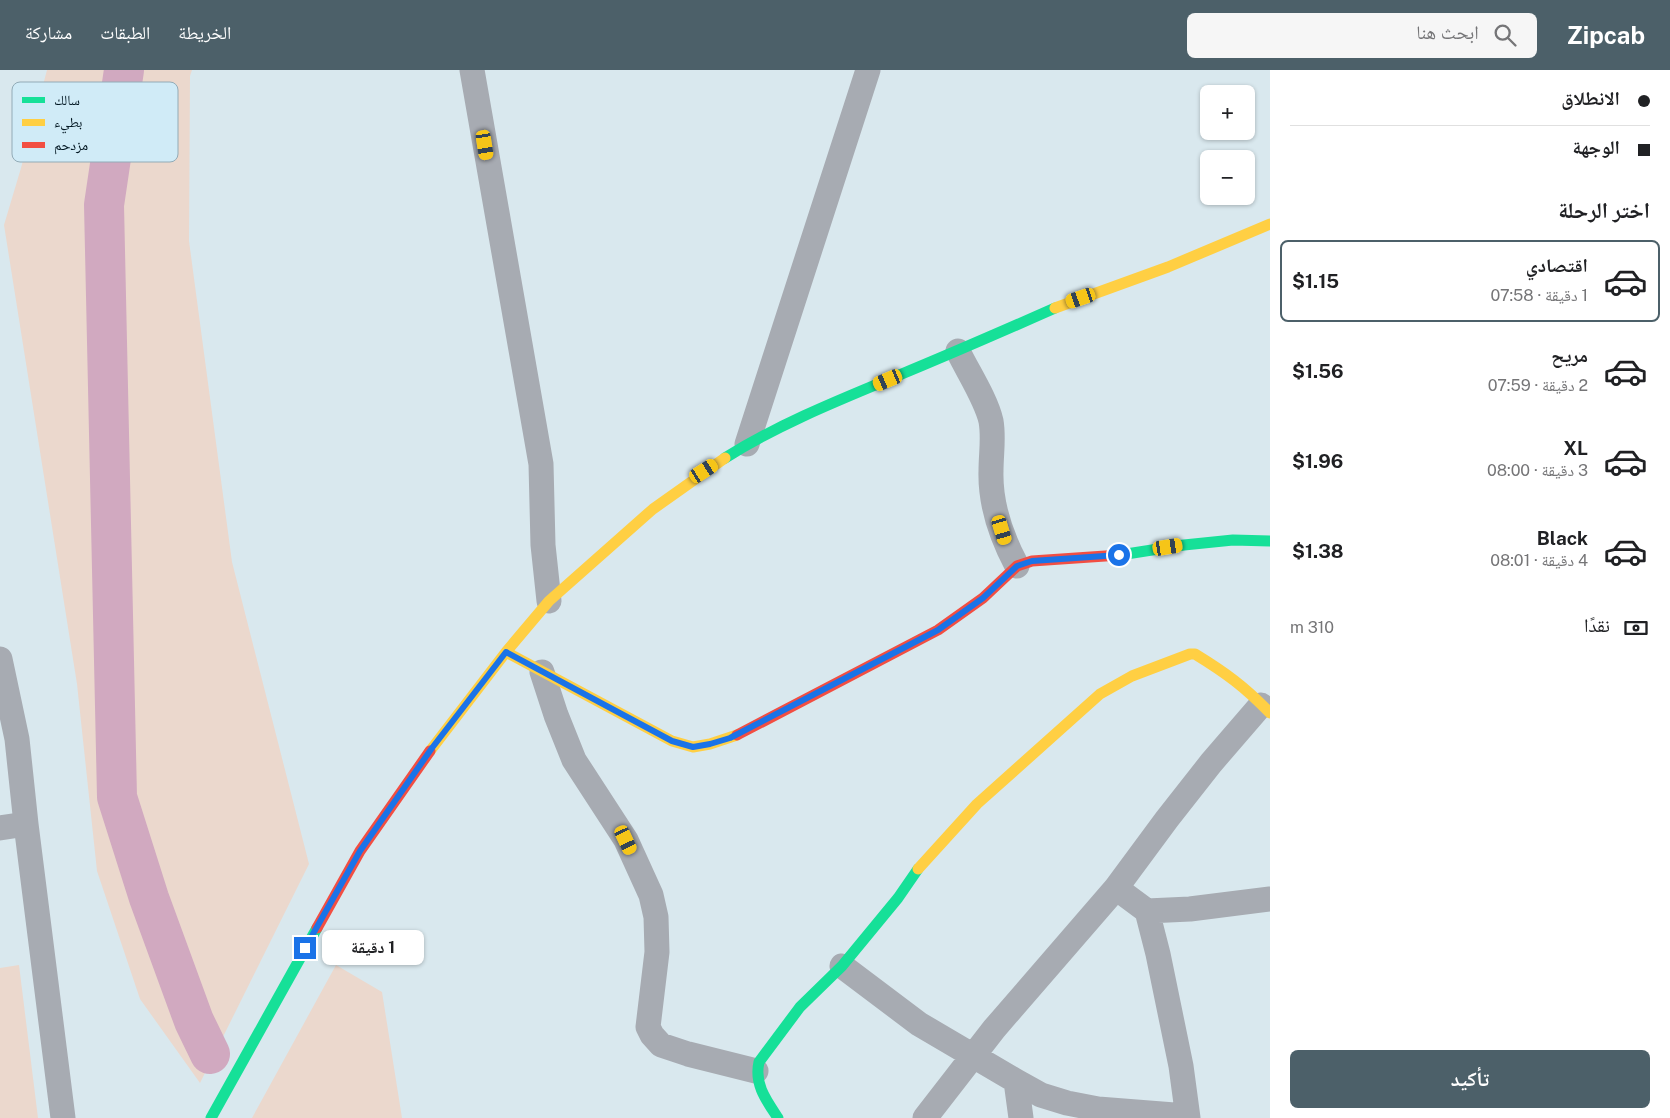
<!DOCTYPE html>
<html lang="ar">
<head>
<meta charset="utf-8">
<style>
	body { margin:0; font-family:"Public Sans","Noto Naskh Arabic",sans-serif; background:#f6f6f6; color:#202124; direction:rtl; height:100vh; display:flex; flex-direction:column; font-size:19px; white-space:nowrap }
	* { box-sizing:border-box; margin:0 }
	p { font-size:16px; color:#757577 }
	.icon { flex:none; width:28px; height:28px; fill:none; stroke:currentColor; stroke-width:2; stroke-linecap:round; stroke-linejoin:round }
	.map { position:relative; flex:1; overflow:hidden; direction:ltr }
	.sheet { display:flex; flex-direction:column; background:#fff; width:400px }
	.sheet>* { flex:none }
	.guide { display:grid; align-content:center; height:110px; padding:0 20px; background:#fff }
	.fabs { position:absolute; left:1200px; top:15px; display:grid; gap:10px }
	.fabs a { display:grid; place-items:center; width:55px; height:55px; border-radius:8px; background:#fff; box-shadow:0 1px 4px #0004; font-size:25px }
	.end { position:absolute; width:22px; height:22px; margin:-11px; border:6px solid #1a73e8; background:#fff; box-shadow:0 0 0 2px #fff }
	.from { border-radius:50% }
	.bubble { position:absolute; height:35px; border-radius:8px; background:#fff; box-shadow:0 1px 4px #0004; font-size:16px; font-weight:700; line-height:35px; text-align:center; direction:rtl }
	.car { position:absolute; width:15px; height:30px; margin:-15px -8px; border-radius:6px; box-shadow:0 0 4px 1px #0007; background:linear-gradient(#f5c518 24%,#345 0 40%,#f5c518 0 76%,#345 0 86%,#f5c518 0) }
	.guide b { display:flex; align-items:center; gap:18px; height:48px; font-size:19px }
	.guide b+b { border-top:1px solid #e0e0e0 }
	.guide i { width:12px; height:12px; background:#202124 }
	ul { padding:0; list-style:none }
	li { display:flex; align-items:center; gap:15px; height:82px; margin:0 10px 8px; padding:0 10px; border:2px solid transparent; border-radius:8px }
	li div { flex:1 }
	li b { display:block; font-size:19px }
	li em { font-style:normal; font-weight:700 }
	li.on { border-color:#4c6069 }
	li>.icon { width:45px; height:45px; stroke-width:1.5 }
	h2 { padding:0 20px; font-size:22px; line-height:60px }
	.pay { display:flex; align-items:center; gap:12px; height:55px; padding:0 20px; font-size:19px }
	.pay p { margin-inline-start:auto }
	.button { display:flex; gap:10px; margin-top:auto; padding:10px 20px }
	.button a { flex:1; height:58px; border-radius:8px; background:#4c6069; color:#fff; font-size:20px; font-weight:700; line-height:58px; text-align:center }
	header { display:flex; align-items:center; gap:30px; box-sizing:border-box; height:70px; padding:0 25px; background:#4c6069; color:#fff }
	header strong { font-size:24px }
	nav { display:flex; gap:28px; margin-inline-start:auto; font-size:18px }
	.search { width:350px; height:45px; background:#f6f6f6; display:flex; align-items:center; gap:12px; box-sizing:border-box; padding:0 18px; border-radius:8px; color:#757577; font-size:19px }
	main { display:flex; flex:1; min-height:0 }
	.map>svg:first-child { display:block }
	.green { fill:#ebd8cd }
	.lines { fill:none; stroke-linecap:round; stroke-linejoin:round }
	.river { stroke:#d1a9c0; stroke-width:40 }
	.street { stroke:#a7abb2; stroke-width:25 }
	.fast { stroke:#16e098; stroke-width:11 }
	.slow { stroke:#ffcf43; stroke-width:11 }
	.jam { stroke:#f24e42; stroke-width:11 }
	.route { stroke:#1a73e8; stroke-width:6 }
	.key { fill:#d0ebf7; stroke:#92abb7; stroke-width:1 }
	.key-label { font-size:14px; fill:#001621 }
</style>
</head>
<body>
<header>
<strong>Zipcab</strong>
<div class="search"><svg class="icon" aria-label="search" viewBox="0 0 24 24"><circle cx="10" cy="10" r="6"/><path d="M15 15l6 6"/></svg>ابحث هنا</div>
<nav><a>الخريطة</a><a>الطبقات</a><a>مشاركة</a></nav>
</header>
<main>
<section class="sheet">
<div class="guide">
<b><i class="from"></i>الانطلاق</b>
<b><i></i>الوجهة</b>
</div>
<h2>اختر الرحلة</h2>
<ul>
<li class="on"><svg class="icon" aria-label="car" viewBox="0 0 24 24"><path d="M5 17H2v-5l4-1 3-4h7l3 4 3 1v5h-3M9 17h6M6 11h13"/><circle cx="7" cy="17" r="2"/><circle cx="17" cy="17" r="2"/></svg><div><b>اقتصادي</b><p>1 دقيقة · 07:58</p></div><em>$1.15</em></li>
<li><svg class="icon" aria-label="car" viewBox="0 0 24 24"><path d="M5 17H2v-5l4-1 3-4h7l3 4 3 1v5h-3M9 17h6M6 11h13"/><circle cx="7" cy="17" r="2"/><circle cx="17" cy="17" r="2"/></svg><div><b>مريح</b><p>2 دقيقة · 07:59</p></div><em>$1.56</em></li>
<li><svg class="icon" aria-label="car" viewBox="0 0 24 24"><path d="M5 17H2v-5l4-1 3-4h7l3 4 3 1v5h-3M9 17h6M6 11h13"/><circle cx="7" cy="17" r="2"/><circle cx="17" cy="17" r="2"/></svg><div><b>XL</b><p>3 دقيقة · 08:00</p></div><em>$1.96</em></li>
<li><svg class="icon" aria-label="car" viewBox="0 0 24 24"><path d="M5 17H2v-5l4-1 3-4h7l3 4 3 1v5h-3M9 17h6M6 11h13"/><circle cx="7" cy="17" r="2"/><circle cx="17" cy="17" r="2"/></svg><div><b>Black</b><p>4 دقيقة · 08:01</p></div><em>$1.38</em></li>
</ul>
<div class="pay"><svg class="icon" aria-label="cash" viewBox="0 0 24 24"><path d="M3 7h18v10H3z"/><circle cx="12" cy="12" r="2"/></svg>نقدًا<p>310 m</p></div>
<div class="button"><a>تأكيد</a></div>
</section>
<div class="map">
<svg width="1270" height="1048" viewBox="0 0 1270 1048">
	<rect width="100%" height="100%" fill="#d9e8ee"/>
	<!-- green -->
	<path class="green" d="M 47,0 L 192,0 L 190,6 L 189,171 L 232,492 L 309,794 L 200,1013 L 140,929 L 97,801 L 77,614 L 4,155 L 21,98 Z
		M 19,895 L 38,1048 L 0,1048 L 0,898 Z
		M 336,895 L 382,922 L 402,1048 L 252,1048 Z"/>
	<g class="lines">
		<!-- river -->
		<path class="river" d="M 124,0 L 104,135 L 117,727 L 149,828 L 194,951 L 210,984"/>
		<!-- street -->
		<path class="street" d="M 472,0 L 541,394 L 543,475 L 549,531
			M 958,281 C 968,302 986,329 991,351 C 994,368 991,383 991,401 C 990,434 1002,468 1017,496
			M 747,374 L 868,0
			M 0,589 L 17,669 L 26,754 L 63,1048
			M 542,602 L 556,645 L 574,690 L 626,770 L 651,825 L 656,847 L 657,882 L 648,957 L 652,965 L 661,975 L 688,984 L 756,1001
			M 0,758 L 26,754
			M 1116,818 L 1147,841 L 1158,884 L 1181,996 L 1188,1048
			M 1147,841 L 1190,839 L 1270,829
			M 842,896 L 919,954 L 1016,1011 L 1041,1025 L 1067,1033 L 1098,1039 L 1187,1046
			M 1016,1011 L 1021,1048
			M 925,1048 L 994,959 L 1116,818 L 1167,749 L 1211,693 L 1261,635"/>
		<!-- fast -->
		<path class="fast" d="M 725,388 C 779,354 839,330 897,306 C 950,284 1003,261 1055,238
			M 1120,485 L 1184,475 L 1233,470 L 1270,471
			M 211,1048 L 317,858
			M 778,1048 C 766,1030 754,1014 759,992 L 800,937 L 842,896 L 898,828 L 918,799"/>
		<!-- slow -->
		<path class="slow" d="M 1055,238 L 1168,197 L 1270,154
			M 506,582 L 672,671 L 693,677 L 710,674 L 737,665
			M 430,681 L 506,582 L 549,531 L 653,439 L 725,388
			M 918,799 L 977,734 L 1100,624 L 1132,606 L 1190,584 L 1195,584 C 1226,603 1245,617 1270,643"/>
		<!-- jam -->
		<path class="jam" d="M 737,665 L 938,560 L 983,528 L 1017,496 L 1032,491 L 1120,485
			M 317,858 L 360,781 L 430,681"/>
	</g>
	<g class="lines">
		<!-- route -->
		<path class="route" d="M 305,878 L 360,781 L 432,678 L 506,582 L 672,671 L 693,677 L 710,674 L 730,668 L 938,560 L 983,528 L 1017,496 L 1032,491 L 1119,485"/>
	</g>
	<!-- legend -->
	<rect x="12" y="12" width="166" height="80" rx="8" class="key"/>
	<rect x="22" y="27" width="23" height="6" fill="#16e098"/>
	<rect x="22" y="49" width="23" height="7" fill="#ffcf43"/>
	<rect x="22" y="72" width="23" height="6" fill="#f24e42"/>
	<g class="key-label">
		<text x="54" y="35">سالك</text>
		<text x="54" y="57">بطيء</text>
		<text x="54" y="80">مزدحم</text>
	</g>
</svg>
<div class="fabs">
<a>+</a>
<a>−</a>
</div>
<i class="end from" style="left:1119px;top:485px"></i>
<i class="end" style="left:305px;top:878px"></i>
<div class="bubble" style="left:322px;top:860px;width:102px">1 دقيقة</div>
<i class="car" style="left:485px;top:75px;rotate:171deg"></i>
<i class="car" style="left:1081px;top:228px;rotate:251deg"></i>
<i class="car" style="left:888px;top:310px;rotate:247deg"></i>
<i class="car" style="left:704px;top:401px;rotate:58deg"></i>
<i class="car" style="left:1002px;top:460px;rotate:163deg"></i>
<i class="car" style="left:1168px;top:477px;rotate:81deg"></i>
<i class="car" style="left:626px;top:770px;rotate:155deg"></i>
</div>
</main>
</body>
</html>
